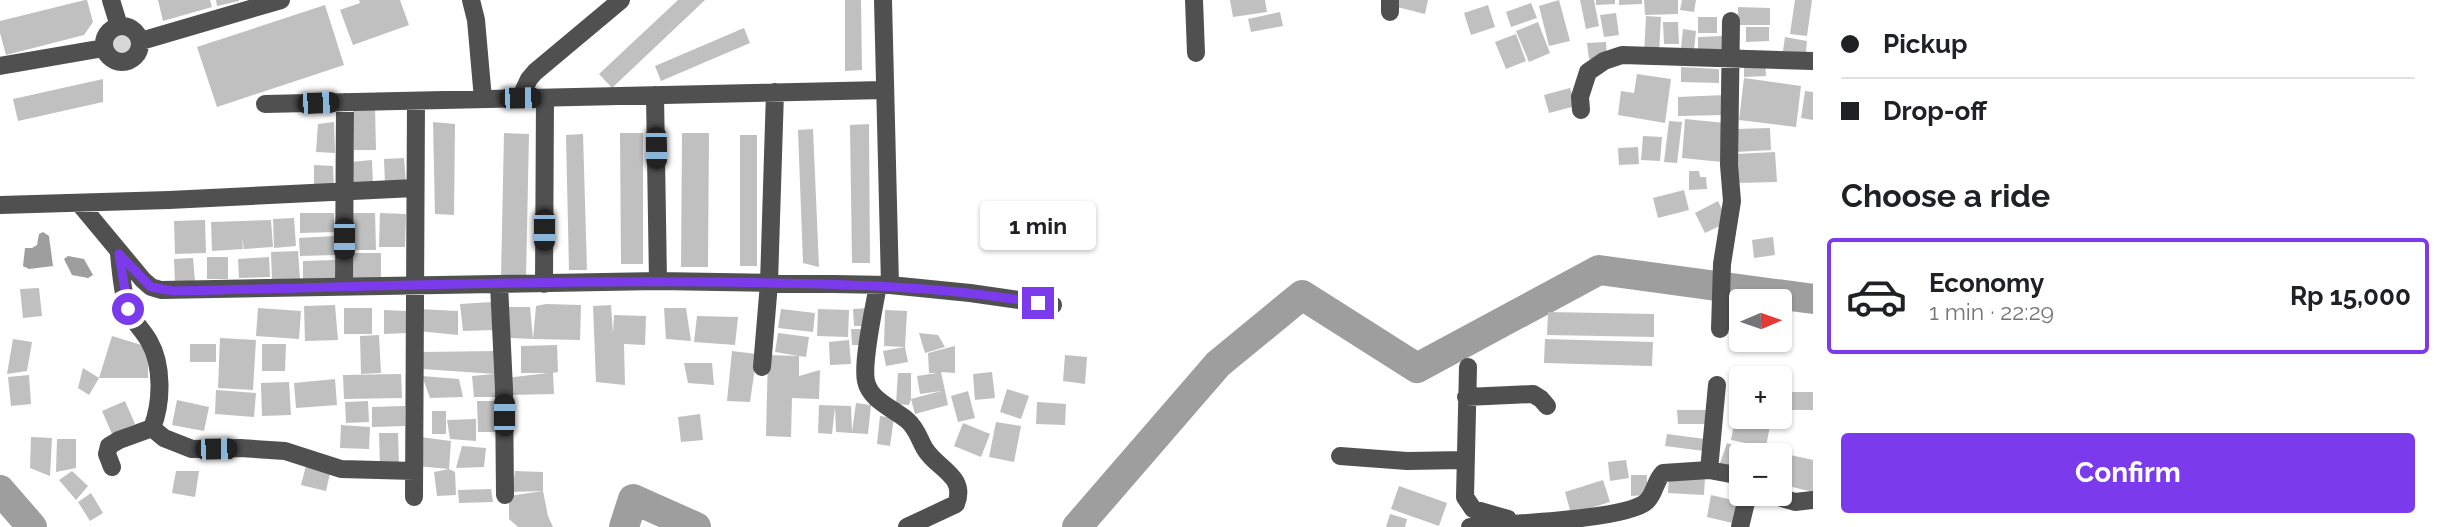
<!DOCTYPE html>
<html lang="en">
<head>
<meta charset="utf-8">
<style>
	body { margin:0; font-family:Raleway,sans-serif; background:#f2f2f2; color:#202124; height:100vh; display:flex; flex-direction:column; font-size:26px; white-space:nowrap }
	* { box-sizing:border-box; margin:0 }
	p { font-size:23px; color:#757577 }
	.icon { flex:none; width:38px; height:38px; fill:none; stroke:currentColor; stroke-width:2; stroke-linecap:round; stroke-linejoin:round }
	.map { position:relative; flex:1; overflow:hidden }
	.sheet { display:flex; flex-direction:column; background:#fff; width:630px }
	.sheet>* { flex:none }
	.guide { display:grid; align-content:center; height:154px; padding:0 28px; background:#fff }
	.needle { width:46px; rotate:88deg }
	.fabs { position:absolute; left:1729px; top:289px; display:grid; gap:14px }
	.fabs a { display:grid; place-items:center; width:63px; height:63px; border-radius:7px; background:#fff; box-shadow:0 2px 5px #0004; font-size:35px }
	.end { position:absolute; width:32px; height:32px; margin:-16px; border:9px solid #7c3aed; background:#fff; box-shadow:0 0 0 4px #fff }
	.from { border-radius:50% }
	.bubble { position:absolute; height:49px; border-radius:7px; background:#fff; box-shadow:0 2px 5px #0004; font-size:23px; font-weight:700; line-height:49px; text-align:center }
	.car { position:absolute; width:21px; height:42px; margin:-21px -10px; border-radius:9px; box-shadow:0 0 5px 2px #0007; background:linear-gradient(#222 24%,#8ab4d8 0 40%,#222 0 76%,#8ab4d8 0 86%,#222 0) }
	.guide b { display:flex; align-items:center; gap:24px; height:66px; font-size:26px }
	.guide b+b { border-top:2px solid #e0e0e0 }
	.guide i { width:18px; height:18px; background:#202124 }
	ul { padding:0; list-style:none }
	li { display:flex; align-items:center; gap:21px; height:116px; margin:0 14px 10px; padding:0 14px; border:4px solid transparent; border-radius:7px }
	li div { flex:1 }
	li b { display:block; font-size:26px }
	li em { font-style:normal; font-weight:700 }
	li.selected { border-color:#7c3aed }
	li>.icon { width:63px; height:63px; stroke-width:1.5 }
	h2 { padding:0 28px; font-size:32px; line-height:84px }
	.button { display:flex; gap:14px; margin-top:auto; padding:14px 28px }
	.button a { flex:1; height:80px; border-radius:7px; background:#7c3aed; color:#fff; font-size:28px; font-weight:700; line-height:80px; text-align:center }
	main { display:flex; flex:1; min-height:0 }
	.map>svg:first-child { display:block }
	.green { fill:#d7d7d7 }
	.water { fill:#9e9e9e }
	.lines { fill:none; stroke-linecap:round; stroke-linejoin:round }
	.river { stroke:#9e9e9e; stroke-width:30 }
	.building { fill:#c0c0c0 }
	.minor { stroke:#505050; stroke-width:18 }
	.route { stroke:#7c3aed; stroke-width:9 }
</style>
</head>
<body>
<main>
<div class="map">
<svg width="1813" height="527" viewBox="0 0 1813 527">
	<rect width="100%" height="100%" fill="#fff"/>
	<!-- green -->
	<path class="green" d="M110 46a13 13 0 1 1 26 0a13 13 0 1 1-26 0Z"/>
	<!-- water -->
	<path class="water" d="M 43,232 L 49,236 L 53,266 L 29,269 L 23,266 L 25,248 L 32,248 L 37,245 L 39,234 Z
		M 68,256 L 84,259 L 93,275 L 88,278 L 72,275 L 64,259 Z"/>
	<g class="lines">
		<!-- river -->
		<path class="river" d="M 0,490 L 32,527
			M 624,527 L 633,499 L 696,527
			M 1077,527 L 1218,364 L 1302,295 L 1417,368 L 1599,270 L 1813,299"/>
	</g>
	<!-- building -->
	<path class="building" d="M 85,0 L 87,0 L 93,22 L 84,35 L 6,55 L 0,33 L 0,21 Z
		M 158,0 L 210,0 L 212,7 L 163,21 Z
		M 216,0 L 239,0 L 239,1 L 217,6 Z
		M 359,0 L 400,0 L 409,25 L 353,45 L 340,10 L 360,3 Z
		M 678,0 L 705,0 L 612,88 L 599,74 Z
		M 845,0 L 861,0 L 862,70 L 845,71 Z
		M 1230,0 L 1265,0 L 1267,12 L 1233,17 Z
		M 1395,0 L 1428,0 L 1425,14 L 1393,6 Z
		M 1559,0 L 1570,41 L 1549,46 L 1539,6 Z
		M 1580,0 L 1594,0 L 1599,26 L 1586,29 Z
		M 1596,0 L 1615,0 L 1615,4 L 1596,5 Z
		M 1619,0 L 1642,0 L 1642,4 L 1619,5 Z
		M 1644,0 L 1678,0 L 1678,14 L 1645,15 Z
		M 1682,0 L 1696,0 L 1694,12 L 1680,10 Z
		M 1795,0 L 1812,0 L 1807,36 L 1790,34 Z
		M 1531,3 L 1537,18 L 1511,27 L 1506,12 Z
		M 325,5 L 344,65 L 217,107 L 197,47 Z
		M 1488,5 L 1495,27 L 1471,35 L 1464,13 Z
		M 1738,7 L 1770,8 L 1770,25 L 1738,25 Z
		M 1280,12 L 1283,26 L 1251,32 L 1248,19 Z
		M 1616,13 L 1619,35 L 1604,37 L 1600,15 Z
		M 1646,16 L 1661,17 L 1659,54 L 1644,54 Z
		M 1698,17 L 1717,17 L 1717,33 L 1698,33 Z
		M 1538,22 L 1550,53 L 1529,62 L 1516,31 Z
		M 1663,22 L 1678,22 L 1679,44 L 1664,44 Z
		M 1746,27 L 1769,27 L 1769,41 L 1746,42 Z
		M 744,28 L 750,43 L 661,81 L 655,66 Z
		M 1683,29 L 1696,31 L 1694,50 L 1681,49 Z
		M 1516,34 L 1526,61 L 1506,69 L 1495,42 Z
		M 1722,36 L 1722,51 L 1698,51 L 1698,37 Z
		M 1785,37 L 1807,41 L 1805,61 L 1782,58 Z
		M 1606,42 L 1607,58 L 1589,59 L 1587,43 Z
		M 1765,61 L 1766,76 L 1744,77 L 1744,62 Z
		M 1681,67 L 1719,69 L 1719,83 L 1681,82 Z
		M 1637,74 L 1671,79 L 1665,123 L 1618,115 L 1621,91 L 1634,93 Z
		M 1744,78 L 1801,86 L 1796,127 L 1739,120 Z
		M 103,79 L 103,102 L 18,121 L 13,99 Z
		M 1570,88 L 1576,106 L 1549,113 L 1544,95 Z
		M 1805,91 L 1813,92 L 1813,120 L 1801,118 Z
		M 1724,95 L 1725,115 L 1678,116 L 1678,97 Z
		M 375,108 L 376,150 L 354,150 L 353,109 Z
		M 1685,119 L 1725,123 L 1722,162 L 1682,158 Z
		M 1669,121 L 1682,122 L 1677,163 L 1664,162 Z
		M 334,122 L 335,153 L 316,152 L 318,124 Z
		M 433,122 L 455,124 L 454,215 L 435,214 Z
		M 869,124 L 870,263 L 852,263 L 850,125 Z
		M 1770,128 L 1771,150 L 1736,152 L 1735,129 Z
		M 813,129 L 819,267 L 803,263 L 798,130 Z
		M 504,133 L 529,134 L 526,278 L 501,278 Z
		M 620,133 L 643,133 L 643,264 L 621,264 Z
		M 682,133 L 709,133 L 708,267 L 681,267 Z
		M 583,134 L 587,270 L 569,270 L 566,135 Z
		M 740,135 L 757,135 L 757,266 L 740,266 Z
		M 1643,136 L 1662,137 L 1660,161 L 1641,160 Z
		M 1638,147 L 1639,164 L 1619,165 L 1618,148 Z
		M 1775,152 L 1777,182 L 1737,183 L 1736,154 Z
		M 404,158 L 406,183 L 385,184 L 384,159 Z
		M 372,160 L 373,184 L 352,186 L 350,162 Z
		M 314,165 L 333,166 L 334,186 L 314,186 Z
		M 1689,171 L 1699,171 L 1700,177 L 1706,177 L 1707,189 L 1689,190 Z
		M 1684,190 L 1689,210 L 1658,218 L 1653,198 Z
		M 1718,201 L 1728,222 L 1705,233 L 1695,213 Z
		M 300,213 L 334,213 L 334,232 L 300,233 Z
		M 347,213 L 375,213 L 376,250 L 347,250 Z
		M 380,213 L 406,214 L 405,247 L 379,247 Z
		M 294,218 L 296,246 L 274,248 L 273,219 Z
		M 205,220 L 206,253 L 175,254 L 174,221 Z
		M 271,220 L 273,247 L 244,249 L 242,238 L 243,249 L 212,251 L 211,222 Z
		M 335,236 L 336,255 L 300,256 L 299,238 Z
		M 1773,237 L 1775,255 L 1754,258 L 1752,240 Z
		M 298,251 L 300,279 L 272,280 L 271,252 Z
		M 353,253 L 381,253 L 381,284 L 352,284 Z
		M 207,257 L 228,257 L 228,279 L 207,279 Z
		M 269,257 L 270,277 L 239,278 L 238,259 Z
		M 193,258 L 195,282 L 175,283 L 174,259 Z
		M 335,260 L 336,280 L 303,281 L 303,261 Z
		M 39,288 L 42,316 L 23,318 L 20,289 Z
		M 492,302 L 494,330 L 463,331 L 460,304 Z
		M 546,304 L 581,305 L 580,340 L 533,339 L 536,306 Z
		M 335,305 L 338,340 L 305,341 L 304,306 Z
		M 611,305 L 613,333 L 614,315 L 646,316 L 645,345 L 624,344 L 625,385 L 596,382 L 593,306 Z
		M 509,307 L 530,307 L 533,339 L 510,338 Z
		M 258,308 L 301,311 L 299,339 L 256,336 Z
		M 344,308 L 372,308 L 372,334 L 344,334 Z
		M 664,308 L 686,308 L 691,341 L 666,339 Z
		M 870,308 L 871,326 L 854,326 L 853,309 Z
		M 418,309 L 458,311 L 458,335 L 418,331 Z
		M 781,309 L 815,313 L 813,332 L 778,328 Z
		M 818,309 L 849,310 L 848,337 L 817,336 Z
		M 384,310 L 407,311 L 407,333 L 384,334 Z
		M 885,310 L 907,311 L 905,347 L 884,346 Z
		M 1548,312 L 1654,314 L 1654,337 L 1547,335 Z
		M 697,316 L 738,317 L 735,345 L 694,342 Z
		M 851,329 L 868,329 L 869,345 L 852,345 Z
		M 778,333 L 809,337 L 806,357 L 799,356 L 799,376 L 820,370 L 819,399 L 792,398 L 791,437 L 766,436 L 768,355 L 799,356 L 775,352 Z
		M 919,333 L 938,335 L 945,347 L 925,353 Z
		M 379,335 L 381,373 L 361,374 L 360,336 Z
		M 112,336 L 148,347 L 148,378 L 99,378 Z
		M 220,338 L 256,340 L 253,390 L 218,388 Z
		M 13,339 L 32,342 L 27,371 L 7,374 Z
		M 1545,339 L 1653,342 L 1652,366 L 1544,363 Z
		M 849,340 L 851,364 L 830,365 L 829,342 Z
		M 190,344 L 216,344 L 216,362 L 190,362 Z
		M 262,344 L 286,344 L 285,371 L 262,371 Z
		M 557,345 L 558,372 L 553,373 L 554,394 L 508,395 L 506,378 L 548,373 L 521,373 L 521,346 Z
		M 955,346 L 955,373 L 941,372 L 948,405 L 915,414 L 911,399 L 941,391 L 920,394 L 917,376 L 937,373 L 929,373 L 928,353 Z
		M 905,347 L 908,362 L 886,366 L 883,351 Z
		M 496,351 L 495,374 L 422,369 L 421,352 Z
		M 732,351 L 757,354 L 750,402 L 727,401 Z
		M 1065,355 L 1087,357 L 1085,384 L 1063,381 Z
		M 684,363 L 712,363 L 714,385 L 688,383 Z
		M 83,368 L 99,378 L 89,395 L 78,388 Z
		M 992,372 L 995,398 L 975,400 L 973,374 Z
		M 898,373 L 911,373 L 911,399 L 909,405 L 896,404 Z
		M 401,374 L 402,398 L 344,399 L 343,375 Z
		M 495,374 L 496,397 L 474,397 L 472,376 Z
		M 29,375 L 31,404 L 11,406 L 8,377 Z
		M 422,376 L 459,379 L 463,397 L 430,398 Z
		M 335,379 L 337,405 L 296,408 L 294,383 Z
		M 289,382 L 291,415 L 262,416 L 261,383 Z
		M 1007,389 L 1029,396 L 1021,419 L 1000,412 Z
		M 216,390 L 256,393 L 254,417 L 215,414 Z
		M 968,391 L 975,418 L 958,422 L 951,396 Z
		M 1792,392 L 1813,392 L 1813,410 L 1792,410 Z
		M 177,400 L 209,407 L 204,431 L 172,425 Z
		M 125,401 L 135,424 L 112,434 L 102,411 Z
		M 368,401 L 369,422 L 346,423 L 345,402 Z
		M 477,401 L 498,401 L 499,432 L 478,432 Z
		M 1037,402 L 1066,404 L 1065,425 L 1036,424 Z
		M 856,403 L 871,405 L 868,434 L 836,432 L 835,407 L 832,434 L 818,433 L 819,405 L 851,406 L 852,432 Z
		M 405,406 L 405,426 L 372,427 L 372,407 Z
		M 1677,410 L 1707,410 L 1707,424 L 1678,424 Z
		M 432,411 L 446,411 L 446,434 L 432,434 Z
		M 1736,413 L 1741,414 L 1741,416 L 1771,420 L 1766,447 L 1731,440 Z
		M 700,414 L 703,440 L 681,442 L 678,417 Z
		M 880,416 L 894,418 L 890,446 L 877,444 Z
		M 476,419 L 476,441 L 450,439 L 447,420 Z
		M 996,422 L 1021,426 L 1014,462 L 989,457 Z
		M 963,423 L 990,434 L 981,457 L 954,446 Z
		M 341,425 L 370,427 L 369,449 L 340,448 Z
		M 379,433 L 398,433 L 399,467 L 380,467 Z
		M 1667,434 L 1705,439 L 1704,451 L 1665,446 Z
		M 31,437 L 52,438 L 50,476 L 30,468 Z
		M 420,437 L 451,441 L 449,469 L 417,466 Z
		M 57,439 L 76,439 L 76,468 L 56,472 Z
		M 1727,443 L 1742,448 L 1735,468 L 1720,463 Z
		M 462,446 L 486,448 L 484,467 L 456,468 Z
		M 1743,446 L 1765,452 L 1764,455 L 1741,455 Z
		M 1772,451 L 1813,460 L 1813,492 L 1780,484 L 1780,455 L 1771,455 Z
		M 1626,460 L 1629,478 L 1610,481 L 1608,462 Z
		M 307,462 L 331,469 L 326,491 L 301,485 Z
		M 449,469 L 455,472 L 456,495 L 437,496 L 434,472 Z
		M 72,471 L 88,486 L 76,500 L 59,480 Z
		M 176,471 L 199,471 L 195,497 L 172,493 Z
		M 515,471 L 543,472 L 543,491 L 512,492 Z
		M 1631,475 L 1647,475 L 1647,495 L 1631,496 Z
		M 1669,476 L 1705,478 L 1704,495 L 1668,493 Z
		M 1603,480 L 1610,502 L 1571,514 L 1565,492 Z
		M 1399,486 L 1447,503 L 1439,526 L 1391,509 Z
		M 491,489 L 493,502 L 459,503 L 458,490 Z
		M 543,491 L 548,516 L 553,527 L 518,527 L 509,519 L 509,496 Z
		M 91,493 L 103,513 L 90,521 L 78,502 Z
		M 1711,495 L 1741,502 L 1737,524 L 1707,517 Z
		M 1390,514 L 1407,519 L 1405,527 L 1386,527 Z"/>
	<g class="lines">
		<!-- minor -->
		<path class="minor" d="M 111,0 L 119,26
			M 471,0 L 476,20 L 483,99
			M 883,0 L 890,285
			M 1194,0 L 1196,53
			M 1390,12 L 1390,0
			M104 44a18 18 0 1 1 36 0a18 18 0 1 1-36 0Z
			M 141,41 L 281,0
			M 0,66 L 104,48
			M 655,95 L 658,281
			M 520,98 L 529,79 L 535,72 L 621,0
			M 265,104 L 884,90
			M 1581,110 L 1580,97 L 1588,72 L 1604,61 L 1622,55 L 1813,61
			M 79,203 L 143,280 L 151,287 L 161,290 L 658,281 L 890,285 L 970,293 L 1053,305
			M 0,205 L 169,200 L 415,188
			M 499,284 L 504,389 L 505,495
			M 544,284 L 545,98
			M 878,285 C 874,308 862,362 866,381 C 870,401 895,409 908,421 C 917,429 919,439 925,449 C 937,469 967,476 956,504 L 907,527
			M 344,287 L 345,102
			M 1720,329 L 1722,264 L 1732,201 L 1729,165 L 1731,21
			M 762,367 L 769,283 L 775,92
			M 1468,367 L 1465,497 L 1473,509 L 1508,519
			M 1466,397 L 1533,394 L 1541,399 L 1547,406
			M 152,428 L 164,438 L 192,449 L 240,448 L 285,451 L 341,469 L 414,471
			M 1340,456 L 1407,461 L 1464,460
			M 112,467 L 107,454 L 109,446 L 119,440 L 152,428 C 162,403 163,365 149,341 C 143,330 133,322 128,309 C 122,292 121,272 119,254
			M 1709,470 L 1717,385
			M 1769,494 L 1795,502 L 1813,500
			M 414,497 L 416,101
			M 1470,527 C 1502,524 1628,520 1647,501 C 1655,493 1655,481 1663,473 L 1709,470 L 1741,476
			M 1740,527 L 1748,494"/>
	</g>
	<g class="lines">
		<!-- route -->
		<path class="route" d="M 128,309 L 119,254 L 151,287 L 173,291 C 355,287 538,280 720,282 C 827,284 932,284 1038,303"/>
	</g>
</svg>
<div class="fabs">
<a><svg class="needle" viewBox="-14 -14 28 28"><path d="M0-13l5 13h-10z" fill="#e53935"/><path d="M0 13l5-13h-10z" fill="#757577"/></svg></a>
<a>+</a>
<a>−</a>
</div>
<i class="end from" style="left:128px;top:309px"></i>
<i class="end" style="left:1038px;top:303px"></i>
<div class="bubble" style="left:980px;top:201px;width:116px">1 min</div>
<i class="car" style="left:520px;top:98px;rotate:89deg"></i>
<i class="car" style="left:318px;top:103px;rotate:88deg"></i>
<i class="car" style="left:656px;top:148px;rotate:179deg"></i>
<i class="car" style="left:544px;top:230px;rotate:180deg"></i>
<i class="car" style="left:344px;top:239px;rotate:180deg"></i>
<i class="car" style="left:504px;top:415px;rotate:0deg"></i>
<i class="car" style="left:216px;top:449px;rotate:89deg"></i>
</div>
<section class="sheet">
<div class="guide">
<b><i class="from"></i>Pickup</b>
<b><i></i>Drop-off</b>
</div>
<h2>Choose a ride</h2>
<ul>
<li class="selected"><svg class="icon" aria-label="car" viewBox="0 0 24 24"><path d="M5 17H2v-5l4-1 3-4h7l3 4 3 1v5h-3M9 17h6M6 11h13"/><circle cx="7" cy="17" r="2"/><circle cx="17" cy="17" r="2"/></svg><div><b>Economy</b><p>1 min · 22:29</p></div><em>Rp 15,000</em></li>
</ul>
<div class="button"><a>Confirm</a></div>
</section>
</main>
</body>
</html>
